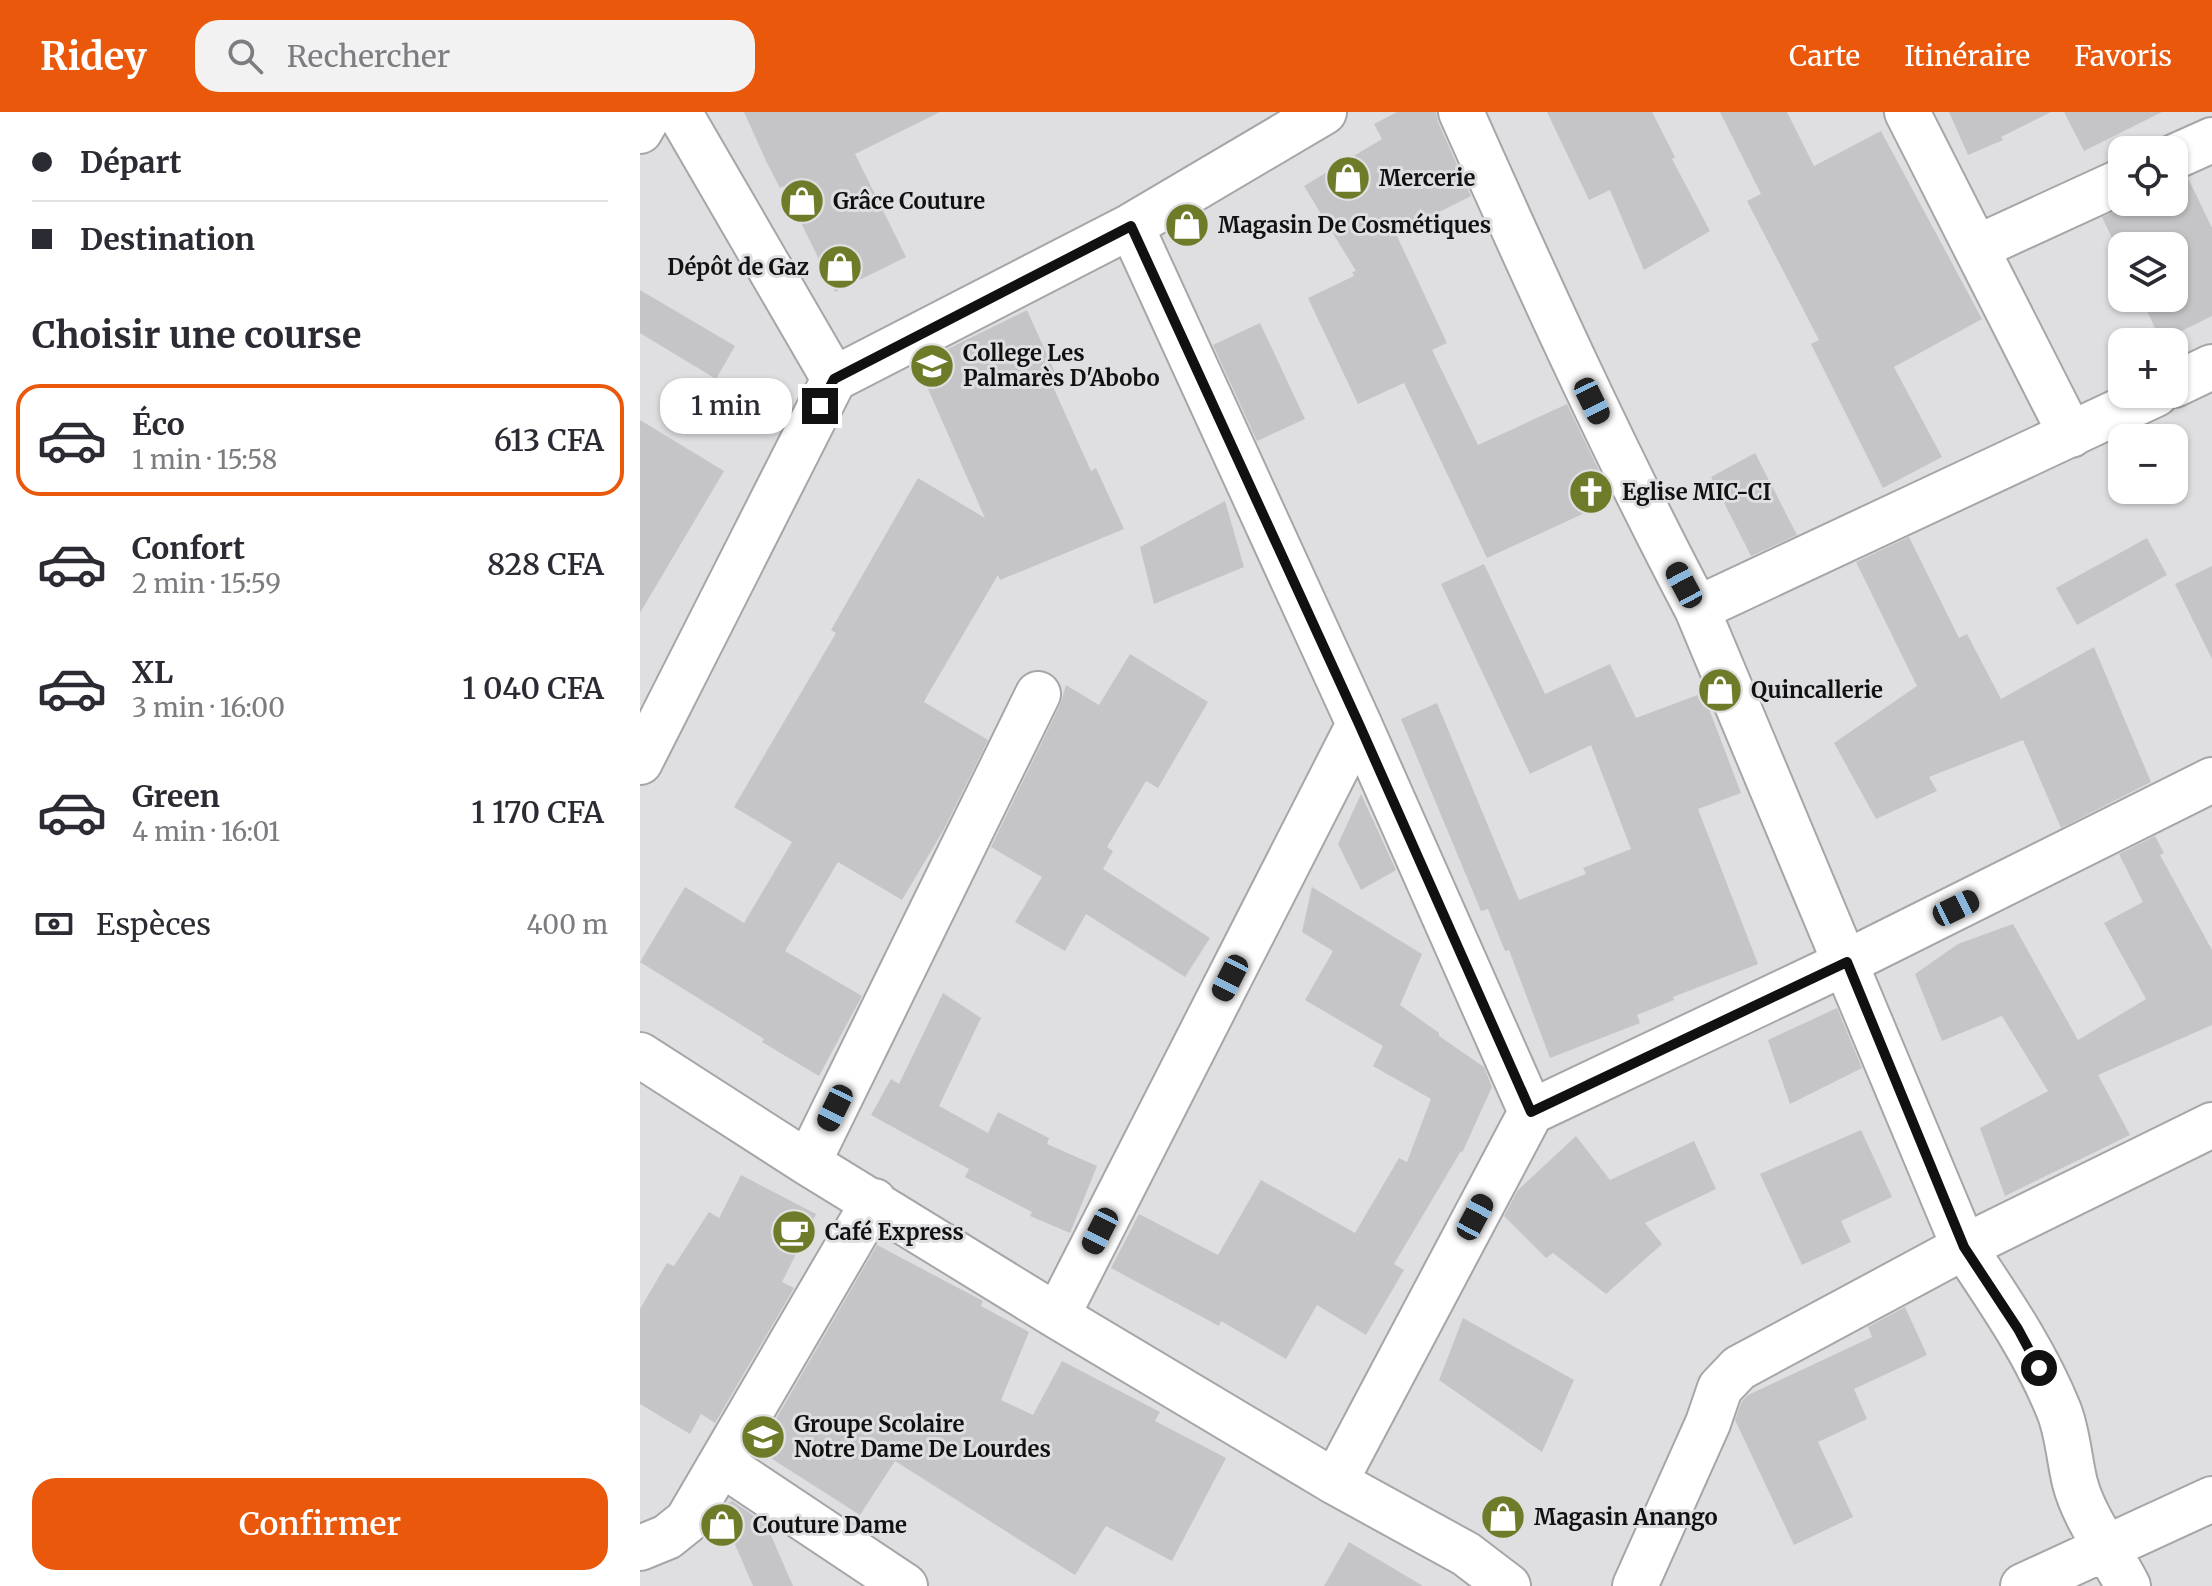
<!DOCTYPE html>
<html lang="fr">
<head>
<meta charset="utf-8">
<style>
	body { margin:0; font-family:Merriweather,serif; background:#f2f2f3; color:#2b2b33; height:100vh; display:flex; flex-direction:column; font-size:30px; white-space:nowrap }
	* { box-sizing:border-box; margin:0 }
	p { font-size:26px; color:#7c7c81 }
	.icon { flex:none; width:44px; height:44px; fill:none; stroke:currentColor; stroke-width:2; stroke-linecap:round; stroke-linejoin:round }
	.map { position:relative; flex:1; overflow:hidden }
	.panel { display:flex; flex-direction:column; background:#fff; width:640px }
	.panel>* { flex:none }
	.top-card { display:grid; align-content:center; height:176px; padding:0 32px; background:#fff }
	.buttons { position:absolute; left:1468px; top:24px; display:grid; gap:16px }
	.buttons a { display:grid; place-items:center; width:80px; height:80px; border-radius:16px; background:#fff; box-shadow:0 2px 6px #0004; font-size:40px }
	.end { position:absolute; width:36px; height:36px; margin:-18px; border:10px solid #111112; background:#fff; box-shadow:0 0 0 4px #fff }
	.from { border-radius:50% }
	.bubble { position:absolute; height:56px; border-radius:24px; background:#fff; box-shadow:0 2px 6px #0004; font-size:26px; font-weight:600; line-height:56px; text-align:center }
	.car { position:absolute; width:24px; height:48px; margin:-24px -12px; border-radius:10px; box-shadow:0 0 6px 2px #0007; background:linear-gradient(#222 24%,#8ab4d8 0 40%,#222 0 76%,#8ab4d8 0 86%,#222 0) }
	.top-card b { display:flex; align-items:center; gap:28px; height:76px; font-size:30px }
	.top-card b+b { border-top:2px solid #e1e1e2 }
	.top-card i { width:20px; height:20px; background:#2b2b33 }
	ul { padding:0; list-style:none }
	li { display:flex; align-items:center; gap:24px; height:112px; margin:0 16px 12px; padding:0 16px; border:4px solid transparent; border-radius:24px }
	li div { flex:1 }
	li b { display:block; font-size:30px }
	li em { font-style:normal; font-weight:600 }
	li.active { border-color:#ea580c }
	li>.icon { width:72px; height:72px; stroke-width:1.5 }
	h2 { padding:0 32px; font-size:36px; line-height:96px }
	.pay { display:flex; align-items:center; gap:20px; height:88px; padding:0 32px; font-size:30px }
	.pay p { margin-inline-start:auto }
	.cta { display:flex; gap:16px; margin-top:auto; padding:16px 32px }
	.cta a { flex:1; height:92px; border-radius:24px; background:#ea580c; color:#fff; font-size:32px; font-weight:600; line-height:92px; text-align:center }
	header { display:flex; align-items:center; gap:48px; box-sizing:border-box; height:112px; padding:0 40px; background:#ea580c; color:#fff }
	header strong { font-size:38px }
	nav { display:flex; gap:44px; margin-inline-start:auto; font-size:28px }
	.search { width:560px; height:72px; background:#f2f2f3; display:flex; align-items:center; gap:20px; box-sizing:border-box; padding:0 28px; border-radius:24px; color:#7c7c81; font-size:30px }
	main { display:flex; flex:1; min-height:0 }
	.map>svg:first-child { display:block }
	.building { fill:#c5c5c8 }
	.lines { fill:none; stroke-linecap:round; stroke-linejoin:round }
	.minor-casing { stroke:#a6a5a8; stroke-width:48 }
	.minor { stroke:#fff; stroke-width:44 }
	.route { stroke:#111112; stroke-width:10 }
	.labels { text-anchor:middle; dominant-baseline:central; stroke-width:6; stroke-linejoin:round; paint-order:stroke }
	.poi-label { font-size:22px; font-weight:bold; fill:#111112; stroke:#dfdee1; text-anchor:start }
</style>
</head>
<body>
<header>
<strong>Ridey</strong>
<div class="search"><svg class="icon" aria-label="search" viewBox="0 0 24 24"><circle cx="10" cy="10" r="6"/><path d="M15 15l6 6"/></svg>Rechercher</div>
<nav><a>Carte</a><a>Itinéraire</a><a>Favoris</a></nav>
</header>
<main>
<section class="panel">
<div class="top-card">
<b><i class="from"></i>Départ</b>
<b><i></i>Destination</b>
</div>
<h2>Choisir une course</h2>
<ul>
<li class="active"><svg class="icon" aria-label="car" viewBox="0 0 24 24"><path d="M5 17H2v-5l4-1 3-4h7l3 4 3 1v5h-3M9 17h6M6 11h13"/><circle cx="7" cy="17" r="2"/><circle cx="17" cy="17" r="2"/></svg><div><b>Éco</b><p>1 min · 15:58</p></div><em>613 CFA</em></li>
<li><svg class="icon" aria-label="car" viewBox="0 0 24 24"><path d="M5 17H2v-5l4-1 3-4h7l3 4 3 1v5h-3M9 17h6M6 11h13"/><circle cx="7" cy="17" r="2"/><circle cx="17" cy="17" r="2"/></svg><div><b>Confort</b><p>2 min · 15:59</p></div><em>828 CFA</em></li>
<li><svg class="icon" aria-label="car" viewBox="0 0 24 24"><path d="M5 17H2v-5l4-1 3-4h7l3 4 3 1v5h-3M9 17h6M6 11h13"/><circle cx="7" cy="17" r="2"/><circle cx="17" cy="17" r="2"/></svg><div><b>XL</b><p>3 min · 16:00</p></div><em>1 040 CFA</em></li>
<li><svg class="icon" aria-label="car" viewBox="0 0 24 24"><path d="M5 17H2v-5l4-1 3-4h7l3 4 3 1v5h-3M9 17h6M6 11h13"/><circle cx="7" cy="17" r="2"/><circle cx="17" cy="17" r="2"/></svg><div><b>Green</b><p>4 min · 16:01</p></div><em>1 170 CFA</em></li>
</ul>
<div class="pay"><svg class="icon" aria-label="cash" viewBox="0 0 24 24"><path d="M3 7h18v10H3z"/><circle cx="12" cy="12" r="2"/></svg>Espèces<p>400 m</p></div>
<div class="cta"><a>Confirmer</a></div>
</section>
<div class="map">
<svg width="1572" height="1474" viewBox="0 0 1572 1474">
	<rect width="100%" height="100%" fill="#dfdee1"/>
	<!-- building -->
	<path class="building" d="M 104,0 L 300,0 L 215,42 L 266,145 L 195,180 L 143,74 L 140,76 L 127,51 Z
		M 757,0 L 796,0 L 798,10 L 831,84 L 756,122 L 807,231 L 792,238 L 838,333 L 927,292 L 973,388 L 847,446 L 764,271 L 718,292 L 668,186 L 714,164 L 712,160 L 716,159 L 664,74 L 742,27 L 734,12 Z
		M 907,0 L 1012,0 L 1035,45 L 1032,47 L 1070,119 L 1004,158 L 970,78 L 949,88 Z
		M 1080,0 L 1147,0 L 1174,54 L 1241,19 L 1342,207 L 1254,255 L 1302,345 L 1243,376 L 1171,232 L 1179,228 L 1107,89 L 1121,82 Z
		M 1309,0 L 1411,0 L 1361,25 L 1363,28 L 1328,43 Z
		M 1424,0 L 1522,0 L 1444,39 Z
		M 1548,66 L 1572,116 L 1572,204 L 1521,229 L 1501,186 L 1534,186 L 1534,134 L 1482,134 L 1482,147 L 1462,105 L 1495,90 L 1534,90 L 1534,70 Z
		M 0,178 L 95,234 L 76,267 L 0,221 Z
		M 387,198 L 417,265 L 410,268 L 451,359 L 456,356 L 484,417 L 360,468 L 358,463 L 287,584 L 284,590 L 348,628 L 304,717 L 262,788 L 198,750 L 145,839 L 222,884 L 179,964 L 122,930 L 124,927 L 0,850 L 45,775 L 104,811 L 152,730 L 94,695 L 196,521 L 191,518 L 278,366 L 345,406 L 277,252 Z
		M 620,211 L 665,307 L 617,329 L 573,233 Z
		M 0,308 L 84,359 L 0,501 Z
		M 1115,341 L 1157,423 L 1111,444 L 1071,365 Z
		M 585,389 L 604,455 L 514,492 L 500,435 Z
		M 1269,425 L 1319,526 L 1327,522 L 1361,587 L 1454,535 L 1511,670 L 1421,716 L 1383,628 L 1289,665 L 1297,679 L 1236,707 L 1194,631 L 1277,574 L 1216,450 Z
		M 1507,426 L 1527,463 L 1437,513 L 1416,476 Z
		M 844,452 L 905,582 L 970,552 L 996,606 L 1063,581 L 1101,681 L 1058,697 L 1118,852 L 1033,885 L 1034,888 L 997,903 L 1000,911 L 910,946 L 869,838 L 865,839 L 848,797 L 841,799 L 761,607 L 797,591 L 879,788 L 946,762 L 943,756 L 991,737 L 951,633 L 890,662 L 801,472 Z
		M 1572,454 L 1572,547 L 1535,472 Z
		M 490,542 L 568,590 L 518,676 L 506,669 L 467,735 L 473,739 L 463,757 L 570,826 L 545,865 L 446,802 L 425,839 L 375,810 L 402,765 L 351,735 L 420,593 L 426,573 L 459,593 Z
		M 721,682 L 756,758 L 721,778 L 698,732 Z
		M 1515,724 L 1524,741 L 1520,743 L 1572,838 L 1572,913 L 1458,963 L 1490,1023 L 1365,1084 L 1340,1016 L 1408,979 L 1362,904 L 1302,929 L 1275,862 L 1318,832 L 1373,812 L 1438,928 L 1506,887 L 1464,811 L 1503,790 L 1479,742 Z
		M 672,775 L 782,842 L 760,893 L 799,921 L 799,924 L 844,955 L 852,975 L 822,1041 L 821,1039 L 754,1152 L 764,1158 L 726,1223 L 677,1193 L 646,1247 L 581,1209 L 579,1214 L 471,1156 L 499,1102 L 578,1143 L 621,1068 L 715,1121 L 759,1046 L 767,1050 L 791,987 L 733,954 L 743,934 L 665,888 L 693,839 L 662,820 Z
		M 303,881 L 341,906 L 299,994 L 348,1021 L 358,1000 L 409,1026 L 407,1032 L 457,1054 L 430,1121 L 390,1104 L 392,1100 L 325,1065 L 329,1057 L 231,1003 L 251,967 L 259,972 Z
		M 1197,896 L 1222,956 L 1150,992 L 1128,928 Z
		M 1221,1018 L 1252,1085 L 1201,1109 L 1211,1130 L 1162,1153 L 1120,1062 Z
		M 936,1024 L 970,1068 L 1054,1029 L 1076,1077 L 1005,1111 L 1022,1132 L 966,1182 L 913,1141 L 906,1146 L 864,1104 L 878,1078 Z
		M 101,1063 L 176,1102 L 142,1170 L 154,1176 L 75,1311 L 61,1302 L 50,1322 L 0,1292 L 0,1197 L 27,1151 L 34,1154 L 69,1100 L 79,1106 Z
		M 237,1133 L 343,1189 L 341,1194 L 389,1220 L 361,1288 L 393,1303 L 422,1249 L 520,1300 L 515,1309 L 586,1346 L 532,1449 L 466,1414 L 435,1463 L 255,1349 L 220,1403 L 118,1338 Z
		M 1265,1195 L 1287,1243 L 1214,1277 L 1227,1307 L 1178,1330 L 1213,1405 L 1154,1433 L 1095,1308 L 1102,1289 L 1108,1283 L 1232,1225 L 1228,1215 Z
		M 823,1206 L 934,1268 L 902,1340 L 799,1268 Z
		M 92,1389 L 126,1412 L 153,1474 L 113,1474 L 81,1400 L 87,1391 Z
		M 709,1430 L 783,1474 L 684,1474 Z"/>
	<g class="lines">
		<!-- minor casing -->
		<g class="minor-casing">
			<path id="minor" d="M 39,0 L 194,267
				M 821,0 C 896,168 971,334 1057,497 L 1324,1135 C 1359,1188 1395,1239 1419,1299 C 1428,1322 1429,1347 1435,1371 C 1444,1406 1471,1441 1488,1474
				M 1267,0 L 1431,323
				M 0,19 L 11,0
				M 1534,45 L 1572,28
				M 491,114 L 719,612 L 891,1000
				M 1336,136 L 1482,69
				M 1534,273 L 1572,255
				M 1057,497 L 1516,282
				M 0,650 L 194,267 L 491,114 L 684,0
				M 0,943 L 168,1051 L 417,1204 L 695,1370 L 826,1442 L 868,1474
				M 168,1051 L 398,582
				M 417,1204 L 719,612
				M 82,1352 L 265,1474
				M 695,1370 L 891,1000 L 1207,850 L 1572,668
				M 0,1436 L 27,1425 L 47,1409 L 234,1089
				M 995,1474 L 1068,1311 L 1080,1276 L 1099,1256 L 1324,1135 L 1572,1013
				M 1383,1474 L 1572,1387"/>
		</g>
		<!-- minor -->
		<use href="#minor" class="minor"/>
	</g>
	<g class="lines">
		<!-- route -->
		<path class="route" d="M 180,294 L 194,267 L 491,114 L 719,612 L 891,1000 L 1207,850 L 1324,1135 L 1378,1217 L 1399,1256"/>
	</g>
	<!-- icons -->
	<defs>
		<g id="shop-disc" transform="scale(2.3)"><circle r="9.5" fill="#6e7b28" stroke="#dfdee1"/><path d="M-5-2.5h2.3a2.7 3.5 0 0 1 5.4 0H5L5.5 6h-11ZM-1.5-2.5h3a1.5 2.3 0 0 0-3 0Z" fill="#fff"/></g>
		<g id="school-disc" transform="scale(2.3)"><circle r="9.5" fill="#6e7b28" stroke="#dfdee1"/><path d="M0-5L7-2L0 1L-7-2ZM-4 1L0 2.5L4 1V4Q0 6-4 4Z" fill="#fff"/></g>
		<g id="church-disc" transform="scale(2.3)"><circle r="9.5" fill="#6e7b28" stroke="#dfdee1"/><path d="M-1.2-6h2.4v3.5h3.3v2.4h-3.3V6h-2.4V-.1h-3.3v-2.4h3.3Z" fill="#fff"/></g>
		<g id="cafe-disc" transform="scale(2.3)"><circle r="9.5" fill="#6e7b28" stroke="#dfdee1"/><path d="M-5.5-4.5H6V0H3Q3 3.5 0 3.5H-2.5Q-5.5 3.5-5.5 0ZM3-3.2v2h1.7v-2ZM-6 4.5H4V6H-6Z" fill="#fff"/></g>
	</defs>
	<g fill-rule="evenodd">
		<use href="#shop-disc" x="708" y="66"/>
		<use href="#shop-disc" x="162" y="89"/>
		<use href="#shop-disc" x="547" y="113"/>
		<use href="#shop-disc" x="200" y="155"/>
		<use href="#school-disc" x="292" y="254"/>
		<use href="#church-disc" x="951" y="380"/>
		<use href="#shop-disc" x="1080" y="578"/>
		<use href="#cafe-disc" x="154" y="1120"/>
		<use href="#school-disc" x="123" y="1325"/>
		<use href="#shop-disc" x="863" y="1405"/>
		<use href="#shop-disc" x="82" y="1413"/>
	</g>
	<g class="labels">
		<!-- poi labels -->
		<g class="poi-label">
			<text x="739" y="66">Mercerie</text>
			<text x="193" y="89">Grâce Couture</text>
			<text x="578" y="113">Magasin De Cosmétiques</text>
			<text x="169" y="155" text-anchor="end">Dépôt de Gaz</text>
			<text x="323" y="241">College Les<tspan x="323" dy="25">Palmarès D'Abobo</tspan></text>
			<text x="982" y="380">Eglise MIC-CI</text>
			<text x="1111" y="578">Quincallerie</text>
			<text x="185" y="1120">Café Express</text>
			<text x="154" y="1312">Groupe Scolaire<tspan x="154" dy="25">Notre Dame De Lourdes</tspan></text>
			<text x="894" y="1405">Magasin Anango</text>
			<text x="113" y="1413">Couture Dame</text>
		</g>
	</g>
</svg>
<div class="buttons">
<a><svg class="icon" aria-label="locate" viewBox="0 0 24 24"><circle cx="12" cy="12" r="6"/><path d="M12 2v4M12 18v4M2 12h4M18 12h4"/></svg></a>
<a><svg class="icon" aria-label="layers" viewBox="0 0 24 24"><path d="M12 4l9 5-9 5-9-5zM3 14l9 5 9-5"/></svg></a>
<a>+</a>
<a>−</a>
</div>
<i class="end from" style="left:1399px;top:1256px"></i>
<i class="end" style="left:180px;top:294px"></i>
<div class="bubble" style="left:20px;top:266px;width:132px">1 min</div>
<i class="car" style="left:952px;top:289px;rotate:154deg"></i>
<i class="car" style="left:1044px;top:473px;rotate:332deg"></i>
<i class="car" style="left:1316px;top:796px;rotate:64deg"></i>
<i class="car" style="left:590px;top:866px;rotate:207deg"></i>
<i class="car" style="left:195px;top:996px;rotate:206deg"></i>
<i class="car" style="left:835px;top:1105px;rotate:28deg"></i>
<i class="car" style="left:460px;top:1119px;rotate:207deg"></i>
</div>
</main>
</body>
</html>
